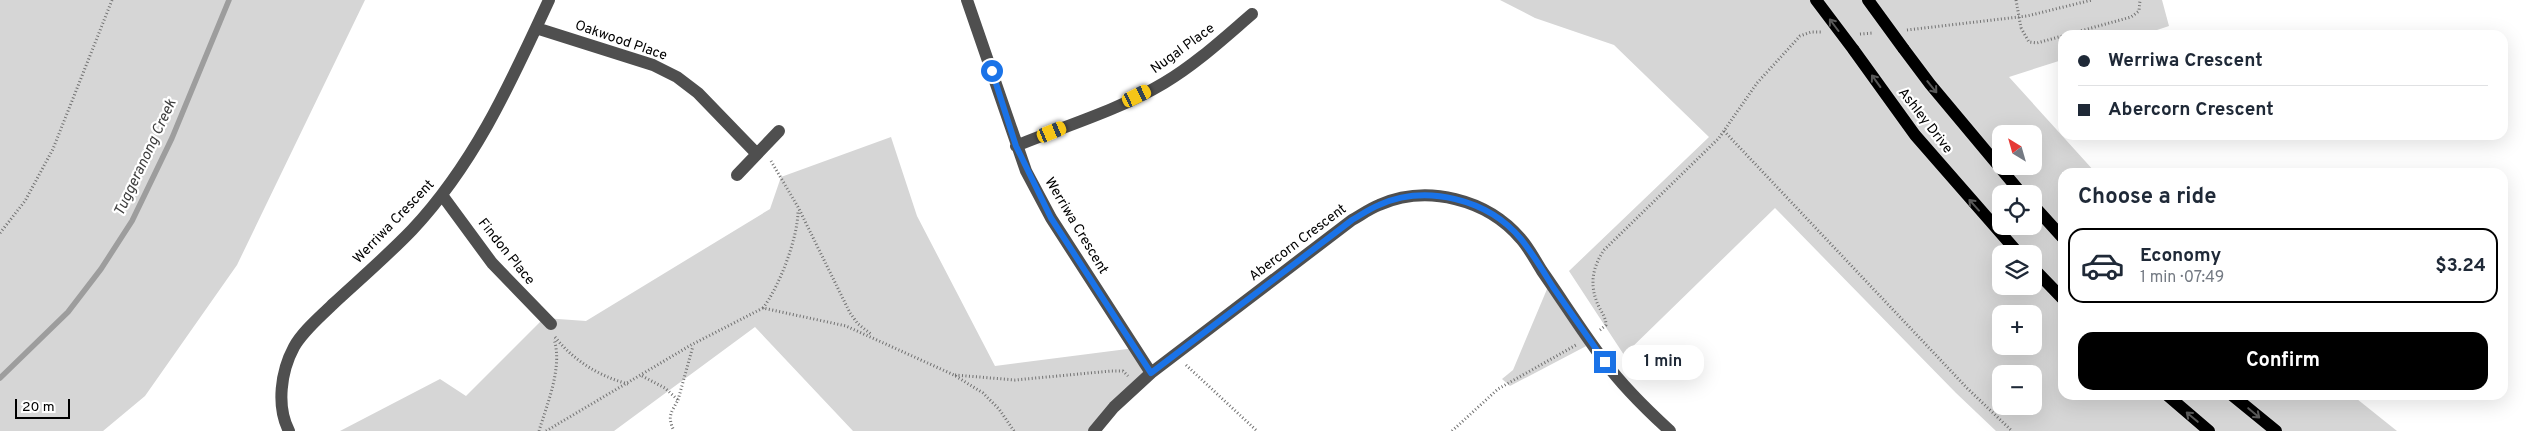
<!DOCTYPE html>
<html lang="en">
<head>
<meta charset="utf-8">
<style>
	body { margin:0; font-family:Overpass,sans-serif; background:#f2f2f3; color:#1f2937; height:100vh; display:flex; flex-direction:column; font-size:19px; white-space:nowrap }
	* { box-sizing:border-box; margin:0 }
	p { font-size:16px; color:#747a83 }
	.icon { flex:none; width:28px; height:28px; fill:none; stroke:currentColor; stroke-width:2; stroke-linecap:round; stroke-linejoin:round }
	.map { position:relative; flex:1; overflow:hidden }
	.drawer { position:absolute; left:2058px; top:168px; width:450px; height:232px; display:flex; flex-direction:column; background:#fff; border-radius:15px; box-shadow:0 5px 20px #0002 }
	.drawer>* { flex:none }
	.banner { position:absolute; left:2058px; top:30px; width:450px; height:110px; border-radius:15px; box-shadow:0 5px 20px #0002; display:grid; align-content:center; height:110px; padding:0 20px; background:#fff }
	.needle { width:32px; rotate:323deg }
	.controls { position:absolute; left:1992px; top:125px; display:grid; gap:10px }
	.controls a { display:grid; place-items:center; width:50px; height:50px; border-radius:10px; background:#fff; box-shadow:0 5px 20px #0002; font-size:25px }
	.scale { position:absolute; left:15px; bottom:12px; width:55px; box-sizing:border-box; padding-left:5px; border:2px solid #000; border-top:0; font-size:14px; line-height:18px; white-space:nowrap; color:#000; -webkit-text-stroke:4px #fff; paint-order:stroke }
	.end { position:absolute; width:22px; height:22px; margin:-11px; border:6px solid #1a73e8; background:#fff; box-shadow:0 0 0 2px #fff }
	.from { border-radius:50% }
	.bubble { position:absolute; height:35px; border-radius:15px; background:#fff; box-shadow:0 5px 20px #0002; font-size:16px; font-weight:700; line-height:35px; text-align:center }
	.car { position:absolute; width:15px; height:30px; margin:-15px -8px; border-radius:6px; box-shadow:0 0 4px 1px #0007; background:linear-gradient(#f5c518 24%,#345 0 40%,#f5c518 0 76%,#345 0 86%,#f5c518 0) }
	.banner b { display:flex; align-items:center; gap:18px; height:48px; font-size:19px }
	.banner b+b { border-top:1px solid #e0e1e3 }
	.banner i { width:12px; height:12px; background:#1f2937 }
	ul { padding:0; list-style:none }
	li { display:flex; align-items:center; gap:15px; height:75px; margin:0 10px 8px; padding:0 10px; border:2px solid #e0e1e3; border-radius:15px }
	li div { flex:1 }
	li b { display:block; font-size:19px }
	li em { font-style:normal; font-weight:700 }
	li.selected { border-color:#000 }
	li>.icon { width:45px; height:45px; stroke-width:1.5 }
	h2 { padding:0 20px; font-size:22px; line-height:60px }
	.button { display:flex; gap:10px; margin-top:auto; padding:10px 20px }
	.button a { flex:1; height:58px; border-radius:15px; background:#000; color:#fff; font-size:20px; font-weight:700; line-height:58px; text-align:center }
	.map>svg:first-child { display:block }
	.green { fill:#d6d6d6; fill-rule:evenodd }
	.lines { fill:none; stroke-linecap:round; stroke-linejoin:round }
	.stream { stroke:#9d9d9d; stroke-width:5.5 }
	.major-casing { stroke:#dbdbdb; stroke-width:14 }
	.path { stroke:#717171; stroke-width:3; stroke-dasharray:1 2.5; stroke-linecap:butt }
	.minor { stroke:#4f4f4f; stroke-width:12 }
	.major { stroke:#000; stroke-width:12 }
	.major-bridge-casing { stroke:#dbdbdb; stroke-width:14; stroke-linecap:butt }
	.path-bridge { stroke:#717171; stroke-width:3; stroke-dasharray:1 2.5; stroke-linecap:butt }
	.major-bridge { stroke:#000; stroke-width:12 }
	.oneway { stroke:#595959 }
	.route { stroke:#1a73e8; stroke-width:6 }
	.labels { text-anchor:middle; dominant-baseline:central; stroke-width:4.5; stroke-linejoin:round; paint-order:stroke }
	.street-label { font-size:14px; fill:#000; stroke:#fff }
	.water-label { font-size:15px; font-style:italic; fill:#3e3e3e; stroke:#fff }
</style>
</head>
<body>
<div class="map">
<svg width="2538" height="431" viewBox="0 0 2538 431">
	<rect width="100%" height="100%" fill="#fff"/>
	<!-- green -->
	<path class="green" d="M 0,0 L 365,0 L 237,265 L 145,396 L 103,431 L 0,431 Z
		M 1500,0 L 2162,0 L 2169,26 L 2142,35 L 2062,35 L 2062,60 L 2009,77 L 2095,172 L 2062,172 L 2062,395 L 2352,395 L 2397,431 L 1996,431 L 1956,393 L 1775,208 L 1624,355 L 1569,271 L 1709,137 L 1614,45 L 1535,18 ZM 2001,134 L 2034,134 L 2034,166 L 2001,166 ZM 2001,194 L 2034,194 L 2034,226 L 2001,226 ZM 2001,254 L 2034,254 L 2034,286 L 2001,286 ZM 2001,314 L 2034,314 L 2034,346 L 2001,346 ZM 2001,374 L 2034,374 L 2034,406 L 2001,406 Z
		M 891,137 L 917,216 L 995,366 L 1135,348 L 1151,373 L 1094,431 L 853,431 L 755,327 L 614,431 L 340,431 L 440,379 L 466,396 L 544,318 L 586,321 L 770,209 L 781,177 Z
		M 1550,282 L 1592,343 L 1510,386 L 1502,379 L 1513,370 Z"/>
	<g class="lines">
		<!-- stream -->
		<path class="stream" d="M 0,378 L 68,312 L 101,269 L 132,221 L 172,138 L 229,0"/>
		<!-- major casing -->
		<g class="major-casing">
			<path id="major" d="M 1903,48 L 1930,84 L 2022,194
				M 1853,49 L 1915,135 L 2019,254
				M 2034,206 L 2062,237
				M 2034,269 L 2062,298
				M 2167,395 L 2209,431
				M 2232,395 L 2276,431"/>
		</g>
		<!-- path -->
		<path class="path" d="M 2021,28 L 2029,42 L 2037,43 L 2131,17 L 2139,11 L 2140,0
			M 1907,30 L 2027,16 L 2092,0
			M 1860,34 L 1873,33
			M 1724,131 L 1967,388 L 2012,431
			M 771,161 L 798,207 L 850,313 L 858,324 L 871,334
			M 0,233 L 25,201 L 53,149 L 112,0
			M 763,308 C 779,287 798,238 798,211
			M 1600,330 L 1606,325 C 1606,318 1602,313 1599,307 C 1589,286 1592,268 1604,250 L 1719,138 L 1757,83 L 1800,36 L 1811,32 L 1821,32
			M 555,337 C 574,361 599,376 628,384
			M 1186,365 L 1257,431
			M 955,375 L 1015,380 L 1111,371 L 1123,371 L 1128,376
			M 642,376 L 665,388 L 678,400 C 671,413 667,416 674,431
			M 678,400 L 693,346
			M 539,431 C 547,404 563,367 554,339
			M 546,431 L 691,345 L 763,308 L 846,326 L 954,375 L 983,393 L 999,409 L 1014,431
			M 1452,431 L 1498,389 L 1576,345"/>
		<!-- minor -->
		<path class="minor" d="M 967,0 L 1026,171 L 1051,218 L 1151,373
			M 536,28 L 653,65 L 677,77 L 698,93 L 757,154
			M 1016,146 C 1065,126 1119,110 1164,83 C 1196,64 1224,38 1252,14
			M 737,175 L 779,131
			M 442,195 L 492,263 L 551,324
			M 289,431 C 276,406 281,371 294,347 C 303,331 319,318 332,305 C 359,280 387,256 412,230 C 475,163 511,82 549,0
			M 1094,431 L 1114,407 L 1151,373 L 1352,220 C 1361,215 1369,209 1379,205 C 1427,184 1487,199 1521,239 C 1529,248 1535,260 1542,271 C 1563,301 1583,333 1605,362 C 1624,388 1647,410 1670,431"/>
		<!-- major -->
		<use href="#major" class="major"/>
		<!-- major-bridge casing -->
		<g class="major-bridge-casing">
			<path id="major-bridge" d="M 1816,0 L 1853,49
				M 1868,0 L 1903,48"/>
		</g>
		<!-- path-bridge -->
		<path class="path-bridge" d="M 2016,0 L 2021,28"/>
		<!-- major-bridge -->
		<use href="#major-bridge" class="major-bridge"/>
	</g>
	<!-- one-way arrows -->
	<defs><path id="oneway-shaft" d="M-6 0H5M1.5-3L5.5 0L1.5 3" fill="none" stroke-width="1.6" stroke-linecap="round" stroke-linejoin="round" transform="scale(1.25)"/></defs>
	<g class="oneway">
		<use href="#oneway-shaft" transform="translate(1834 25) rotate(-127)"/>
		<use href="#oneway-shaft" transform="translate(1876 81) rotate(-126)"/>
		<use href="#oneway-shaft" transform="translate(1932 87) rotate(51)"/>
		<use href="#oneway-shaft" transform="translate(1974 205) rotate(-132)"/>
		<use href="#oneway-shaft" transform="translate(2254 413) rotate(40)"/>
		<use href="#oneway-shaft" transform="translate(2192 417) rotate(-140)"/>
	</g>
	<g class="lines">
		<!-- route -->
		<path class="route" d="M 992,71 L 1016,146 L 1051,218 L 1151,373 L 1352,220 C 1361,215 1369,209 1379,205 C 1426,184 1488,199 1521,239 C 1533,254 1543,271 1553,287 C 1570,312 1588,337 1605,362"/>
	</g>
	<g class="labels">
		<!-- street labels -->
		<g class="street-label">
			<text transform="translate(621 41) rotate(19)">Oakwood Place</text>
			<text transform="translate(1183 49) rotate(-36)">Nugal Place</text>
			<text transform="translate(1925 121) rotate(52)">Ashley Drive</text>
			<text transform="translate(394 222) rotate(-46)">Werriwa Crescent</text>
			<text transform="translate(1076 226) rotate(59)">Werriwa Crescent</text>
			<text transform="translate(1298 243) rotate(-37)">Abercorn Crescent</text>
			<text transform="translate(506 252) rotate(51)">Findon Place</text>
		</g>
		<!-- water labels -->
		<g class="water-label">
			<text transform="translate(146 158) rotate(-65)">Tuggeranong Creek</text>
		</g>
	</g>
</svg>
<div class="controls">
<a><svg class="needle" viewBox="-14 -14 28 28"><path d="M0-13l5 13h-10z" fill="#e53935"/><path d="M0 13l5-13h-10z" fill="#747a83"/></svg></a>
<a><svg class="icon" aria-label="locate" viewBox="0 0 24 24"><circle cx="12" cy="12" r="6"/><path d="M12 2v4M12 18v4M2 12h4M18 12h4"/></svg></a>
<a><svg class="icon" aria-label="layers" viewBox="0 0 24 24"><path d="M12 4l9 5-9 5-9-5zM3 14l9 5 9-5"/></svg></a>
<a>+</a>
<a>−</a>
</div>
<div class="scale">20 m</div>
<i class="end from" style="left:992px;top:71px"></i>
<i class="end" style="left:1605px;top:362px"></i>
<div class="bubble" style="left:1622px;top:345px;width:82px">1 min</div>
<i class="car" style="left:1137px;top:96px;rotate:64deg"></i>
<i class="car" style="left:1052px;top:132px;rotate:68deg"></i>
<div class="banner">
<b><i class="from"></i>Werriwa Crescent</b>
<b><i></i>Abercorn Crescent</b>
</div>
<section class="drawer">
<h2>Choose a ride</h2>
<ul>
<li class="selected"><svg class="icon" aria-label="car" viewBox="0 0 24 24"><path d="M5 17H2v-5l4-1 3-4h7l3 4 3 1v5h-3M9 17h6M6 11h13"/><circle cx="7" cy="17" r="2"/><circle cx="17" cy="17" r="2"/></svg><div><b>Economy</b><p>1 min · 07:49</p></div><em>$3.24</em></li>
</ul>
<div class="button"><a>Confirm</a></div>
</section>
</div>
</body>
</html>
